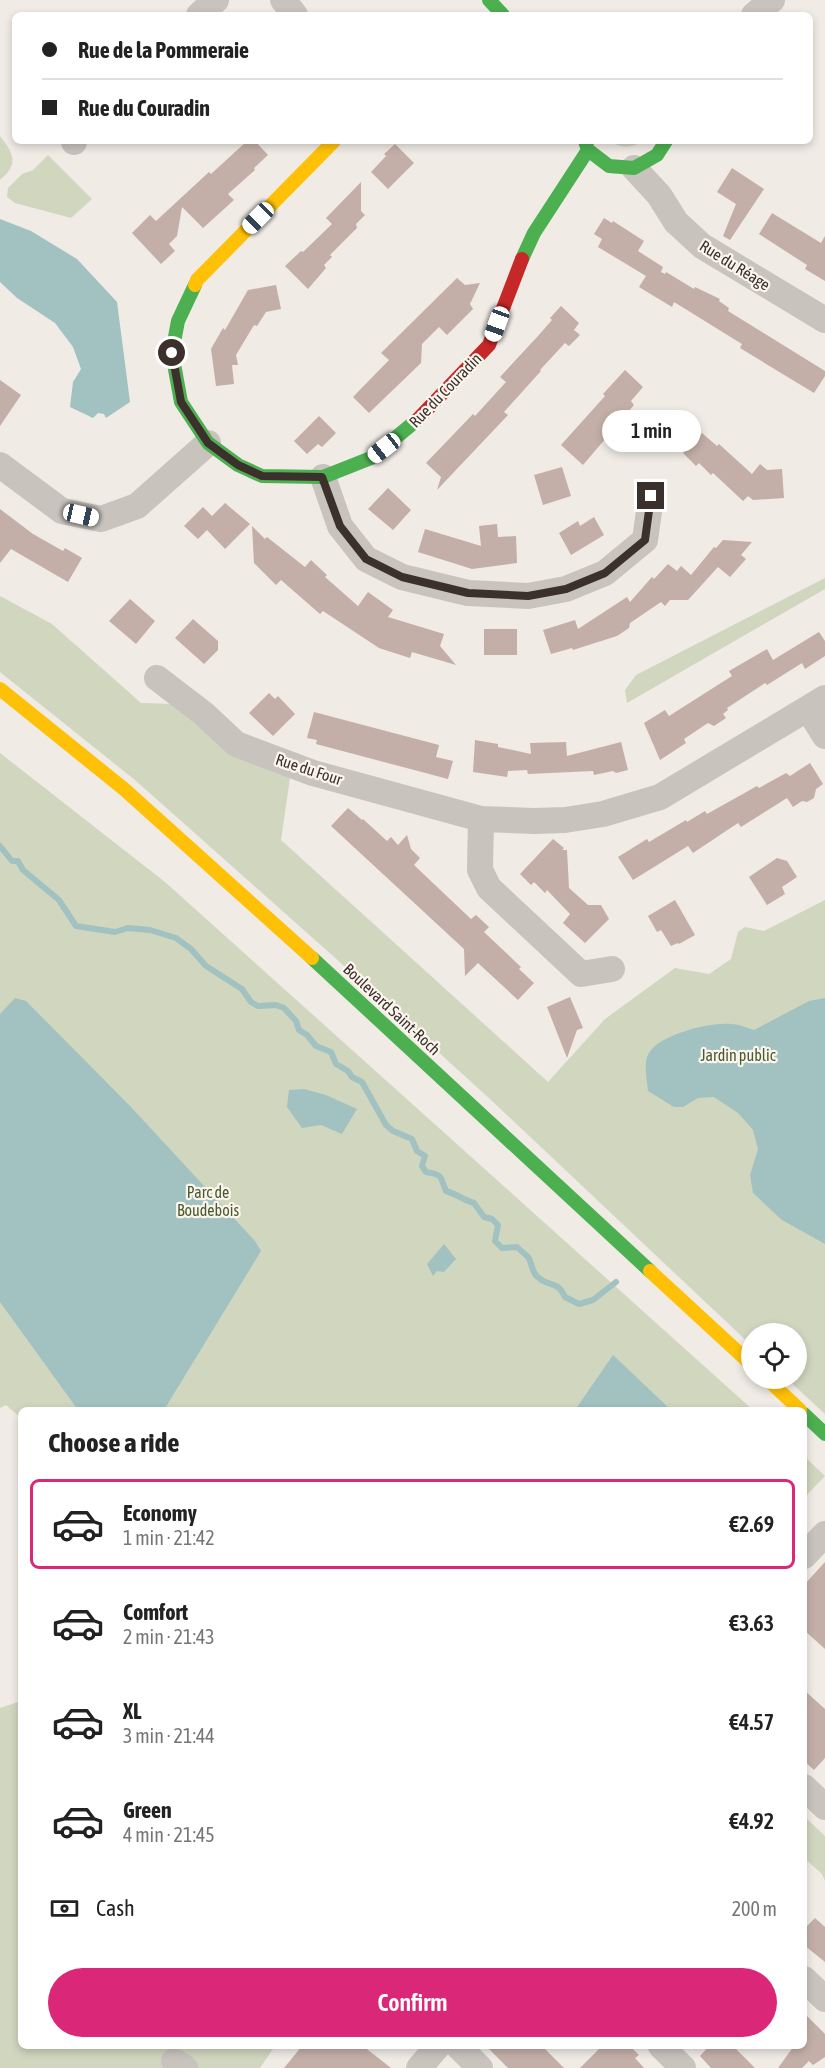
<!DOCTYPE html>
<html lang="en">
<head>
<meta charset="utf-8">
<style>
	body { margin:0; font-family:"Asap Condensed",sans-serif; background:#f6f6f6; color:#222; height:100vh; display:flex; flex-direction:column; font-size:22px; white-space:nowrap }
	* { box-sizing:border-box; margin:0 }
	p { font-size:20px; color:#767676 }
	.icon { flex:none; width:33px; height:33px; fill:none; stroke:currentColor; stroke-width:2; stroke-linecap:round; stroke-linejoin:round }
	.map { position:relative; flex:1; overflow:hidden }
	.side { position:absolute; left:18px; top:1407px; width:789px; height:642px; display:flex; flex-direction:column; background:#fff; border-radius:9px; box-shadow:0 3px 9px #0003 }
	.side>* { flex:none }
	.guide { position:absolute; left:12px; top:12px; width:801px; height:132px; border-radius:9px; box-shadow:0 3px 9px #0003; display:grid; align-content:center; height:132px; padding:0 30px; background:#fff }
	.buttons { position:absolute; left:741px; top:1323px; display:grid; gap:12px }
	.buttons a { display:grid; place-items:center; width:66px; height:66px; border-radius:50%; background:#fff; box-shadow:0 3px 9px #0003; font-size:30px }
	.end { position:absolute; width:27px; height:27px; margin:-14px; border:8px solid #3b302b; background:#fff; box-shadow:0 0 0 3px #fff }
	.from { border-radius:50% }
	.bubble { position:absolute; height:42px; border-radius:21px; background:#fff; box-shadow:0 3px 9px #0003; font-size:20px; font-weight:600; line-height:42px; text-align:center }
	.car { position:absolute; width:18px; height:36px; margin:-18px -9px; border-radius:8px; box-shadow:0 0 4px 2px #0007; background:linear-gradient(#fff 24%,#345 0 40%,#fff 0 76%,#345 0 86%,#fff 0) }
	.guide b { display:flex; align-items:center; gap:21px; height:57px; font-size:22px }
	.guide b+b { border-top:2px solid #e0e0e0 }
	.guide i { width:15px; height:15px; background:#222 }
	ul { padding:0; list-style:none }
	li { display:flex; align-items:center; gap:18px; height:90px; margin:0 12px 9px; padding:0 18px; border:3px solid transparent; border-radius:9px }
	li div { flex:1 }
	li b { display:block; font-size:22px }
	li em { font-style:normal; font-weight:600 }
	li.on { border-color:#db2777 }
	li>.icon { width:54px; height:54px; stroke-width:1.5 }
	h2 { padding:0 30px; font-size:27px; line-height:72px }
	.pay { display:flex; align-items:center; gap:15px; height:66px; padding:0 30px; font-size:22px }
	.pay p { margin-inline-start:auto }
	.primary-button { display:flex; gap:12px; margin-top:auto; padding:12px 30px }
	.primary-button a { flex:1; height:69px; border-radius:36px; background:#db2777; color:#fff; font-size:24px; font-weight:600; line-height:69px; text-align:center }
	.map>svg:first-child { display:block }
	.green { fill:#d1d6bf }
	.water { fill:#a1c2c1 }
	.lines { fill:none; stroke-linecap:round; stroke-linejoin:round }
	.stream { stroke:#a1c2c1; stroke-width:6 }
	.building { fill:#c3afa7 }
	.street { stroke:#c9c3be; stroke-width:26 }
	.fast { stroke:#4caf50; stroke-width:14 }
	.slow { stroke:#ffc107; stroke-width:14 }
	.jam { stroke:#c62828; stroke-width:14 }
	.route { stroke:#3b302b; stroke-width:8 }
	.labels { text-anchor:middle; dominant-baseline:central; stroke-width:4.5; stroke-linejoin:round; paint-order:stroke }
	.street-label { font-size:16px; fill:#3b302b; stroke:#fbf5ee }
	.park-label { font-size:16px; fill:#4a5a2e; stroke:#fbf5ee }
</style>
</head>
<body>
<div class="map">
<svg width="825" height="2068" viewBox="0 0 825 2068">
	<rect width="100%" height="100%" fill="#f0ebe5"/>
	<!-- green -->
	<path class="green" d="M 0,136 C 14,154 19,164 0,180 Z
		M 610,141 L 643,141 C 632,148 621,149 610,141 Z
		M 48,155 L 92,199 L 71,218 L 15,203 L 7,197 L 8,188 L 22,174 L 33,170 Z
		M 825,578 L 825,589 L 627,703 L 625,690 L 636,675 Z
		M 0,596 L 52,624 L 141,703 L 174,704 L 232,755 L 290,778 L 281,840 L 548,1082 L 605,1019 L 675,968 L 709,974 L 731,959 L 738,932 L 745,927 L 764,931 L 825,900 L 825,1414 L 787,1379 L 796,1378 L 796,1334 L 752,1334 L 751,1345 L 491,1100 L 333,956 L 135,780 L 0,672 Z
		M 0,753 L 165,882 L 753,1410 L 21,1410 L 21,1418 L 6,1405 L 0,1408 Z
		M 804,1456 L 825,1476 L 804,1498 Z
		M 21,1701 L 21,2046 L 275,2046 L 260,2068 L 0,2068 L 0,1708 Z
		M 804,1816 L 825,1836 L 825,1881 L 822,1874 L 804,1858 Z"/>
	<!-- water -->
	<path class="water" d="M 0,219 L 31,231 L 77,259 L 117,302 L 130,402 L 106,418 L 104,414 L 98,413 L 93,418 L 70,407 L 73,382 L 81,369 L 73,347 L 55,323 L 17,298 L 0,282 Z
		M 15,998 L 26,1001 L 130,1106 L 255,1241 L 261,1251 L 164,1410 L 78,1410 L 0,1302 L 0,1014 Z
		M 825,998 L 825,1244 L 782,1220 L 753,1193 L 750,1175 L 758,1149 L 753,1130 L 738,1113 L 714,1097 L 698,1098 L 683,1107 L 674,1107 L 648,1091 C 647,1081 644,1067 647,1057 C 654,1035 710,1022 731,1024 C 739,1024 747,1028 754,1030 L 809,1001 Z
		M 304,1089 L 326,1095 L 357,1109 L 342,1134 L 321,1125 L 302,1128 L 287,1107 L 289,1090 Z
		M 444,1244 L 456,1259 L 444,1272 L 437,1271 L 433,1276 L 427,1264 Z
		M 613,1355 L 671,1410 L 575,1410 Z"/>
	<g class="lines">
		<!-- stream -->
		<path class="stream" d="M 0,846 L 12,861 L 18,861 L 23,870 L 59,900 L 76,926 L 115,932 L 128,928 L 150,930 L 176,938 L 191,949 L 206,966 L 242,989 L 251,1002 L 258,1006 L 276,1005 L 284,1008 L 296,1021 L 299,1030 L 307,1035 L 316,1046 L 331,1052 L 336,1064 L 348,1071 L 352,1077 L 362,1082 L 386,1125 L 393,1131 L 412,1139 L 417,1151 L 425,1156 L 422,1166 L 426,1172 C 444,1175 440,1177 446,1191 C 457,1194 463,1200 474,1203 L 484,1217 L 492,1219 L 498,1225 L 495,1241 L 502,1248 L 517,1247 C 520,1250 525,1254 528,1257 C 533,1264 531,1273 539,1278 C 549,1287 557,1280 565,1297 L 579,1304 L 593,1300 L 616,1282"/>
	</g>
	<!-- building -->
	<path class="building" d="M 247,141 L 255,141 L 268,155 L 254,168 L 255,170 L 228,194 L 234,200 L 203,228 L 182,207 L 177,236 L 169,244 L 175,251 L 161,264 L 132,233 L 150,215 L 156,221 L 209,172 L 211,174 Z
		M 395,144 L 414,163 L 388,189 L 371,172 L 386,156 L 384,154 Z
		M 732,168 L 764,189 L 730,240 L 723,236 L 736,204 L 717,192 Z
		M 361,182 L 361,211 L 365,215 L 356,224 L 357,228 L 330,255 L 332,257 L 324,265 L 326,268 L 308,289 L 285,266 L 301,251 L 303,252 L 332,224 L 326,218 Z
		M 772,213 L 821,243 L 825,236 L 825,281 L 805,269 L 807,265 L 759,234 Z
		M 604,218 L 612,223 L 613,221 L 644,241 L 638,251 L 663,267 L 661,272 L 665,274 L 666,272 L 694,289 L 695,287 L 720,299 L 719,301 L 729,308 L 728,311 L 825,371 L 825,376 L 814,393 L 740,348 L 742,344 L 674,302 L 672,307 L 639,287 L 646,276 L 598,247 L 602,239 L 594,234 Z
		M 457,278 L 465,285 L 480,283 L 470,304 L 473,309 L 447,335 L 439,327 L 422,344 L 421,363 L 369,413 L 353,397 L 389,360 L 381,353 Z
		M 276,285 L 281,309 L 266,312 L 257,326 L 254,325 L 236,355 L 238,365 L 232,365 L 234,384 L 216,386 L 211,349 L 223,328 L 225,330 L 248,290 Z
		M 561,306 L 579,323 L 574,330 L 580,335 L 569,346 L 565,343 L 540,370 L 541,371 L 504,412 L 508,415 L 437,490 L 441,477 L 426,463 L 473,414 L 475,416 L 506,382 L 500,377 L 538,336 L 552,320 L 550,318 Z
		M 625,370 L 643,387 L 631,401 L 634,405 L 583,465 L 561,445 L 605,396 L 603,394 Z
		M 0,380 L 21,395 L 0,426 Z
		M 319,416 L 336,433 L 322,447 L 318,444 L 307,454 L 294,441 Z
		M 702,433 L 717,446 L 719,444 L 752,474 L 760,464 L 767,470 L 782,469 L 784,498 L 753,500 L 748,496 L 743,501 L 713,473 L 711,475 L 699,463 L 696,466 L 683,453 Z
		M 562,467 L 571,496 L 543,505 L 534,475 Z
		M 388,488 L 411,510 L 393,530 L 368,509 Z
		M 225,503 L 250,524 L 225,549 L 207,530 L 198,539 L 184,526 L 203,507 L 212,516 Z
		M 0,509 L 33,534 L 63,551 L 65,548 L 82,558 L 68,582 L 11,549 L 0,563 Z
		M 594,517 L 604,535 L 571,555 L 559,533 L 578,521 L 580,526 Z
		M 497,524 L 498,537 L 516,536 L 517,563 L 472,569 L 418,552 L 425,529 L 481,546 L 479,526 Z
		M 252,526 L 265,539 L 267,537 L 305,567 L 311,560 L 327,575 L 325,577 L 358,606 L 368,592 L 393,610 L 388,617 L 444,634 L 440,646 L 456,665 L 412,652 L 410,658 L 379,648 L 323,611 L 320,614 L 281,580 L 276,585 L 254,563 Z
		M 723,540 L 752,542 L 741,555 L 746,559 L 730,577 L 718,567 L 688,600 L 670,600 L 665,606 L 661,602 L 630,623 L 629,628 L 617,636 L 573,650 L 572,648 L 551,654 L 543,630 L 575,620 L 578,629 L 627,597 L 630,602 L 652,577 L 654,579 L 668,564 L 677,571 L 681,566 L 691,575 L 714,547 L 716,548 Z
		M 130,599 L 155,621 L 136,644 L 109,621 Z
		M 193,619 L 218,641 L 218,650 L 204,664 L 175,638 Z
		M 484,629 L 517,629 L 517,655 L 484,655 Z
		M 819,632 L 825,641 L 825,656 L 805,669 L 802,663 L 767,685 L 765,683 L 727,708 L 728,710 L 723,714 L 726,718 L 714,726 L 708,723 L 684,739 L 686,743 L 660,760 L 644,723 L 665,710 L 669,716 L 732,676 L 729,671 L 767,649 L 773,660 Z
		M 269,693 L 275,699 L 278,696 L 295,714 L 273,736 L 249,713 Z
		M 314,712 L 439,745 L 436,757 L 453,761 L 448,779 L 316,744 L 317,740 L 307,738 Z
		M 475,740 L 498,744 L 498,747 L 531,754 L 530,743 L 566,742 L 567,756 L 621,742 L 628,770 L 616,773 L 613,771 L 594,775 L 593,771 L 528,774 L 527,770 L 508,771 L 507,777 L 473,772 Z
		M 810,763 L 823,784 L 816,789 L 814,798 L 807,802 L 802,801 L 793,807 L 787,798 L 741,827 L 738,823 L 693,853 L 688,846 L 633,880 L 618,857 L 647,839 L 649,842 L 686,820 L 687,822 L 705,811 L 707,814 L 757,786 L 759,788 L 786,773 L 790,776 Z
		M 348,808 L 362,820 L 363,819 L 387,841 L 391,837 L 398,845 L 407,835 L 411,849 L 420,858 L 414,865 L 471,919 L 476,915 L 489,927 L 484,932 L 521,967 L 519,969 L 534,983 L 518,1000 L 478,963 L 465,976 L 464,949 L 331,826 Z
		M 553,839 L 564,848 L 562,850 L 567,850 L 569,888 L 588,905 L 601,905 L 609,919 L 585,943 L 563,923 L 570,914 L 547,890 L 545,893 L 534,882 L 531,885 L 520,874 Z
		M 777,858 L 787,861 L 797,877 L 782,887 L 785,894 L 767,905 L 749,877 Z
		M 675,900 L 695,935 L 679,944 L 678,943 L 671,946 L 661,930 L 657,932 L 648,916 Z
		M 570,997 L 583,1028 L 577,1030 L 567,1058 L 547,1007 Z
		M 825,1562 L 825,1649 L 804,1630 L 804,1585 Z
		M 804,1690 L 825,1709 L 825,1758 L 814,1770 L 804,1761 Z
		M 815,1918 L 825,1927 L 825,1962 L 804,1945 L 804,1929 Z
		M 804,2013 L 825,2034 L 825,2057 L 813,2065 L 809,2061 L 802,2068 L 778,2068 L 794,2046 L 804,2046 Z
		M 302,2046 L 363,2046 L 391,2068 L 284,2068 Z
		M 486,2046 L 542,2046 L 564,2068 L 508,2068 Z
		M 602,2046 L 630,2046 L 639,2055 L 635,2058 L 644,2068 L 580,2068 Z
		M 709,2046 L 733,2046 L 755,2068 L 711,2068 L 700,2056 Z"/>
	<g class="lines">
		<!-- street -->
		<path class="street" d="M 283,0 L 295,15
			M 199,15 L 216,0
			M 754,15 L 772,0
			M 74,142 L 74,141
			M 634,168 L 659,195 L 676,222 L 702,246 L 825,320
			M 0,465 L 62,511 L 101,519 L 137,506 L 208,443
			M 323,477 L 340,526 L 366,559 L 402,577 L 468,593 L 528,596 L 566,589 L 605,573 L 645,540 L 651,497
			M 157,678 L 204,714 L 236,744 L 313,773 L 481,819 L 534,821 L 565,820 L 603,814 L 660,797 L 825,698
			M 808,709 L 825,736
			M 481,819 L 480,870 L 489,888 L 581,974 L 612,969
			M 804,1556 L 825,1534
			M 804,1787 L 825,1807
			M 804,1979 L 825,1999
			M 458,2046 L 480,2068
			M 661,2046 L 683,2068
			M 174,2061 L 185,2068
			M 419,2068 L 438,2046"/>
		<!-- fast -->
		<path class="fast" d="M 489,0 L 503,15
			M 585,141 L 588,150 L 609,166 L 634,168 L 657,155 L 666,141
			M 522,259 L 534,233 L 588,150
			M 195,285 L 178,321 L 172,353 L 181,402 L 208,443 L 238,465 L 262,476 L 323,477 L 371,458 L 417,420
			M 312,958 L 650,1271
			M 804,1414 L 825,1434"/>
		<!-- slow -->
		<path class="slow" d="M 195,285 L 197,280 L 334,141
			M 0,689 L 124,789 L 312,958
			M 650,1271 L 752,1365
			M 766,1378 L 800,1410"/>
		<!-- jam -->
		<path class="jam" d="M 417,420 L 489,345 L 522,259"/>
	</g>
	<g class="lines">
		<!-- route -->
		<path class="route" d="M 172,353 L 181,402 L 208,443 L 238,465 L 262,476 L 322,477 L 340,526 L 366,559 L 402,577 L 468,593 L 528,596 L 566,589 L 605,573 L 645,540 L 651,496"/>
	</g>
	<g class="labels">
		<!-- street labels -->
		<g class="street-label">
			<text transform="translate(735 265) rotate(32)">Rue du Réage</text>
			<text transform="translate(445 390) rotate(-46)">Rue du Couradin</text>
			<text transform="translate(309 769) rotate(18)">Rue du Four</text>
			<text transform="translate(392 1009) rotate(43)">Boulevard Saint-Roch</text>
		</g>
		<!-- park labels -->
		<g class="park-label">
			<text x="738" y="1055">Jardin public</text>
			<text x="208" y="1192">Parc de<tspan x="208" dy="18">Boudebois</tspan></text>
		</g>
	</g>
</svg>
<div class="buttons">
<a><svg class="icon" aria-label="locate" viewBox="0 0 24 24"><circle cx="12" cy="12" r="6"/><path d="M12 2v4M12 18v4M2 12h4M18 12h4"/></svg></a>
</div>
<i class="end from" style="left:172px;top:353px"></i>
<i class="end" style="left:651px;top:496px"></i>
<div class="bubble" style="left:602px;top:410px;width:99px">1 min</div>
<i class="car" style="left:258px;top:218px;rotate:225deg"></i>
<i class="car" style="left:497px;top:324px;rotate:200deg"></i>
<i class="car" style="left:384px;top:448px;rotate:232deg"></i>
<i class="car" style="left:81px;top:515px;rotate:103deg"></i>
<div class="guide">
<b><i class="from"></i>Rue de la Pommeraie</b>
<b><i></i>Rue du Couradin</b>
</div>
<section class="side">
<h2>Choose a ride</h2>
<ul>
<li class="on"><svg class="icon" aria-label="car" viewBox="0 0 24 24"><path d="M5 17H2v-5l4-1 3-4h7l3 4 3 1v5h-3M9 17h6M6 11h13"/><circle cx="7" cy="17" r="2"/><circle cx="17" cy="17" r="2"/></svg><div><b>Economy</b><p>1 min · 21:42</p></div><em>€2.69</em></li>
<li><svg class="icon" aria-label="car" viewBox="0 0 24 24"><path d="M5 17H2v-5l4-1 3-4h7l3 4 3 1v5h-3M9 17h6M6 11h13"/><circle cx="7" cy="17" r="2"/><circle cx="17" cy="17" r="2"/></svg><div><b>Comfort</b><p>2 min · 21:43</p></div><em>€3.63</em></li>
<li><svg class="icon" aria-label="car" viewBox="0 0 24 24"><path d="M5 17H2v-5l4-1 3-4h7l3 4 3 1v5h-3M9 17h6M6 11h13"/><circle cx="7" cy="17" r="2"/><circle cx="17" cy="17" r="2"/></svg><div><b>XL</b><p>3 min · 21:44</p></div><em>€4.57</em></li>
<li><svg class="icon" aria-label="car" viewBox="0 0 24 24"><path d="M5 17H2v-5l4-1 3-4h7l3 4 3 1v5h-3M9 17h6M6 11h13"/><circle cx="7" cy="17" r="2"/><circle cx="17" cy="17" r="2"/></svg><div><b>Green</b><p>4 min · 21:45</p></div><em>€4.92</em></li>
</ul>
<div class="pay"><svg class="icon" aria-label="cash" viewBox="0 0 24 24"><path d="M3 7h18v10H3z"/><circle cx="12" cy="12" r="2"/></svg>Cash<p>200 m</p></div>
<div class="primary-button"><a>Confirm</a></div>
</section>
</div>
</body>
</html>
